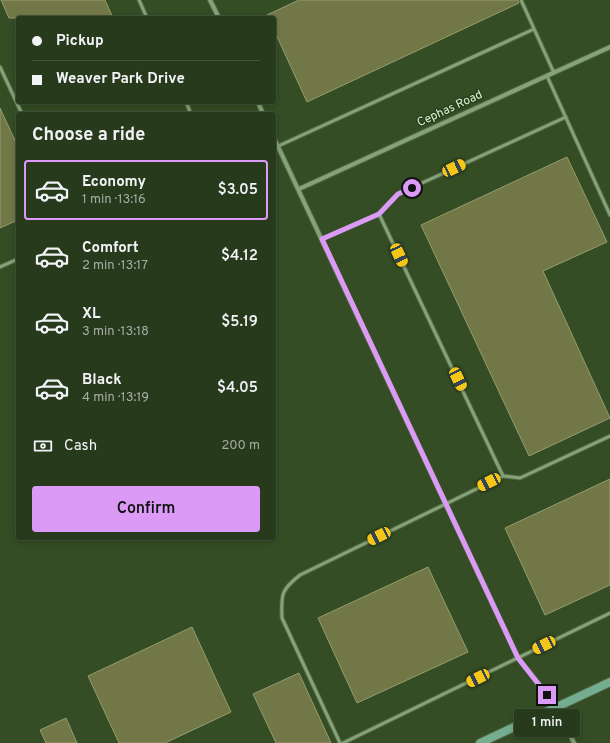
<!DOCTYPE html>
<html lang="en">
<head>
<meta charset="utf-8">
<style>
	body { margin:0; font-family:Overpass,sans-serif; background:#334529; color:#f1f3f6; height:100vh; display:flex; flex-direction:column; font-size:15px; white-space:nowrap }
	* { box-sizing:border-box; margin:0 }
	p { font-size:13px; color:#a4ada3 }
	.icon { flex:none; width:22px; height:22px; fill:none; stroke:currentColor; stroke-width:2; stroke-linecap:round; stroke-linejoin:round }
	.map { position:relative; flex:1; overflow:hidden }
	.sheet { position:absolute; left:16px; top:112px; width:260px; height:428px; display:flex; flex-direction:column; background:#273a1c; border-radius:4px; box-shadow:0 2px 6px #0003,0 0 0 1px #43543b }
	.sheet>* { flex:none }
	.guide { position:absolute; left:16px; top:16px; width:260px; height:88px; border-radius:4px; box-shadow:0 2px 6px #0003,0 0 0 1px #43543b; display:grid; align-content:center; height:88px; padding:0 16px; background:#273a1c }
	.end { position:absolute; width:18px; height:18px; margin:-9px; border:5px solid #da9af6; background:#111; box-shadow:0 0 0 2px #111 }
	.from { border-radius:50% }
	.bubble { position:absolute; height:28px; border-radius:4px; background:#273a1c; box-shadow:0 2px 6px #0003,0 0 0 1px #43543b; font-size:13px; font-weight:600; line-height:28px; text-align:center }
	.car { position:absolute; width:12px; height:24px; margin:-12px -6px; border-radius:5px; box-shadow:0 0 3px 1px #0007; background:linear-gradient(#f5c518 24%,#345 0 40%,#f5c518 0 76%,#345 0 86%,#f5c518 0) }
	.guide b { display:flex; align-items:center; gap:14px; height:38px; font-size:15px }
	.guide b+b { border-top:1px solid #43543b }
	.guide i { width:10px; height:10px; background:#f1f3f6 }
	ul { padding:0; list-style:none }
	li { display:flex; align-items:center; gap:12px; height:60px; margin:0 8px 6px; padding:0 8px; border:2px solid transparent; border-radius:4px }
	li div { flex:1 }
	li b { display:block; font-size:15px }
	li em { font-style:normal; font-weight:600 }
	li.on { border-color:#da9af6 }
	li>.icon { width:36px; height:36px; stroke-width:1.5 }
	h2 { padding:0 16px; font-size:18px; line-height:48px }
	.pay { display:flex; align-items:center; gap:10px; height:44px; padding:0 16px; font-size:15px }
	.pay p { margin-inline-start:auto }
	.cta { display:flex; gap:8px; margin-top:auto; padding:8px 16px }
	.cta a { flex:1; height:46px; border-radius:4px; background:#da9af6; color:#111; font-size:16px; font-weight:600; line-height:46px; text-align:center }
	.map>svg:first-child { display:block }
	.building { fill:#717747; stroke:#969d6c }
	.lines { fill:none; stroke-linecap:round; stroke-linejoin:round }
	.lane-casing { stroke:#526745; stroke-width:5 }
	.street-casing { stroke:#526745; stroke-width:6 }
	.secondary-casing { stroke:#526745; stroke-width:10 }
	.lane { stroke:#86a277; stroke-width:3 }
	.street { stroke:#86a277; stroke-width:4 }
	.secondary { stroke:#74ad8f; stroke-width:8 }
	.route { stroke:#da9af6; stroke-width:5 }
	.labels { text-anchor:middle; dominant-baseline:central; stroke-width:3; stroke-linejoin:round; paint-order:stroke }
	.street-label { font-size:12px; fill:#e0f0d9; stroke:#2a421b }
</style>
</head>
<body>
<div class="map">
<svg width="610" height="743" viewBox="0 0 610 743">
	<rect width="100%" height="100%" fill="#344d25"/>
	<!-- building -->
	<path class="building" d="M 1,0 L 105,0 L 113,18 L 9,18 Z
		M 299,0 L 518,0 L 519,3 L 307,102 L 274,30 L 274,18 L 268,18 L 267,15 Z
		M 0,108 L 18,147 L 18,220 L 0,228 Z
		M 567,157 L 607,242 L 543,271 L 610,418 L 529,456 L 421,225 Z
		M 610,479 L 610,585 L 545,615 L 505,528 Z
		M 428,567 L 468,652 L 357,703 L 318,618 Z
		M 192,627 L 231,712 L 165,743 L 119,743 L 88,676 Z
		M 299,673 L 331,743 L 276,743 L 253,694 Z
		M 66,718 L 77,743 L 46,743 L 40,730 Z"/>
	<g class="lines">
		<!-- lane casing -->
		<g class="lane-casing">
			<path id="lane" d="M 139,0 L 147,18
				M 521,0 L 554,73
				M 0,67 L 22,114
				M 547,76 L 610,215
				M 186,102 L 191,114
				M 274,148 L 534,29
				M 379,214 L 398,194 L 566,117
				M 322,239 L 379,214 L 503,476
				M 0,267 L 18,259
				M 340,743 L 282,618 C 281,594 281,590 300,575 L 503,476 L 520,478 L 610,436
				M 343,743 L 610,613"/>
		</g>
		<!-- street casing -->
		<g class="street-casing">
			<path id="street" d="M 210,0 L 219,18
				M 258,102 L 263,114
				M 274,138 L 518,658 L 557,707 L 574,743
				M 299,189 L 610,47"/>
		</g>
		<!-- secondary casing -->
		<g class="secondary-casing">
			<path id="secondary" d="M 480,743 L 610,682"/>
		</g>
		<!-- lane -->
		<use href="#lane" class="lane"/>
		<!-- street -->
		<use href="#street" class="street"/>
		<!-- secondary -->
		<use href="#secondary" class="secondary"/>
	</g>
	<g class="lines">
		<!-- route -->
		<path class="route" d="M 412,188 L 398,194 L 379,214 L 322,239 L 518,658 L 547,695"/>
	</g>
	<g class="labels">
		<!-- street labels -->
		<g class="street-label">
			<text transform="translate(450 109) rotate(-25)">Cephas Road</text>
		</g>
	</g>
</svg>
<i class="end from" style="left:412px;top:188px"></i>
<i class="end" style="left:547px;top:695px"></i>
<div class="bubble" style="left:514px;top:709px;width:66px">1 min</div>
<i class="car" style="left:454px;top:168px;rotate:65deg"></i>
<i class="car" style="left:399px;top:255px;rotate:155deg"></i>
<i class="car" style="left:458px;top:379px;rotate:154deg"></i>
<i class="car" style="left:489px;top:482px;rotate:244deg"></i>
<i class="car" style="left:379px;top:536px;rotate:244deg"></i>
<i class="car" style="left:544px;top:645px;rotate:244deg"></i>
<i class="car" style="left:478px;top:678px;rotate:244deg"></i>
<div class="guide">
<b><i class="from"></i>Pickup</b>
<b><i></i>Weaver Park Drive</b>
</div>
<section class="sheet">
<h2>Choose a ride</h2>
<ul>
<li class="on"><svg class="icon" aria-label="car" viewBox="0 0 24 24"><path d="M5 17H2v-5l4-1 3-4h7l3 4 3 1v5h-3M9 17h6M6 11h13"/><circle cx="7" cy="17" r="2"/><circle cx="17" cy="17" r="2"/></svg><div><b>Economy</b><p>1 min · 13:16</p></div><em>$3.05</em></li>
<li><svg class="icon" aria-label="car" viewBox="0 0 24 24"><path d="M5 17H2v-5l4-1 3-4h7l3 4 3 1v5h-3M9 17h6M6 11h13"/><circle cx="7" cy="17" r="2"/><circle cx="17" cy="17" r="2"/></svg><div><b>Comfort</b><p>2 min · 13:17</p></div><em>$4.12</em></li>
<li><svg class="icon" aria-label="car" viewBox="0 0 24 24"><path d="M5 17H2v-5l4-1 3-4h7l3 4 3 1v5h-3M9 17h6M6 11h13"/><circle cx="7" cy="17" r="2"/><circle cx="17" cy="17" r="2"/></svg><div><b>XL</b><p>3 min · 13:18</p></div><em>$5.19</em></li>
<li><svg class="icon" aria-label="car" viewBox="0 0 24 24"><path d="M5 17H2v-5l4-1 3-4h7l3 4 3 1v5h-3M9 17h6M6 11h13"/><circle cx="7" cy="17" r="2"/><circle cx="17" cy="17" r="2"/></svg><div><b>Black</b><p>4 min · 13:19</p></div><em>$4.05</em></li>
</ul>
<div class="pay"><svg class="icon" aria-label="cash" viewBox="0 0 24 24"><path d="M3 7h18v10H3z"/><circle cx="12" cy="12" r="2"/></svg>Cash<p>200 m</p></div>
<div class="cta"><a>Confirm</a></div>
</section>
</div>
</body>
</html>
